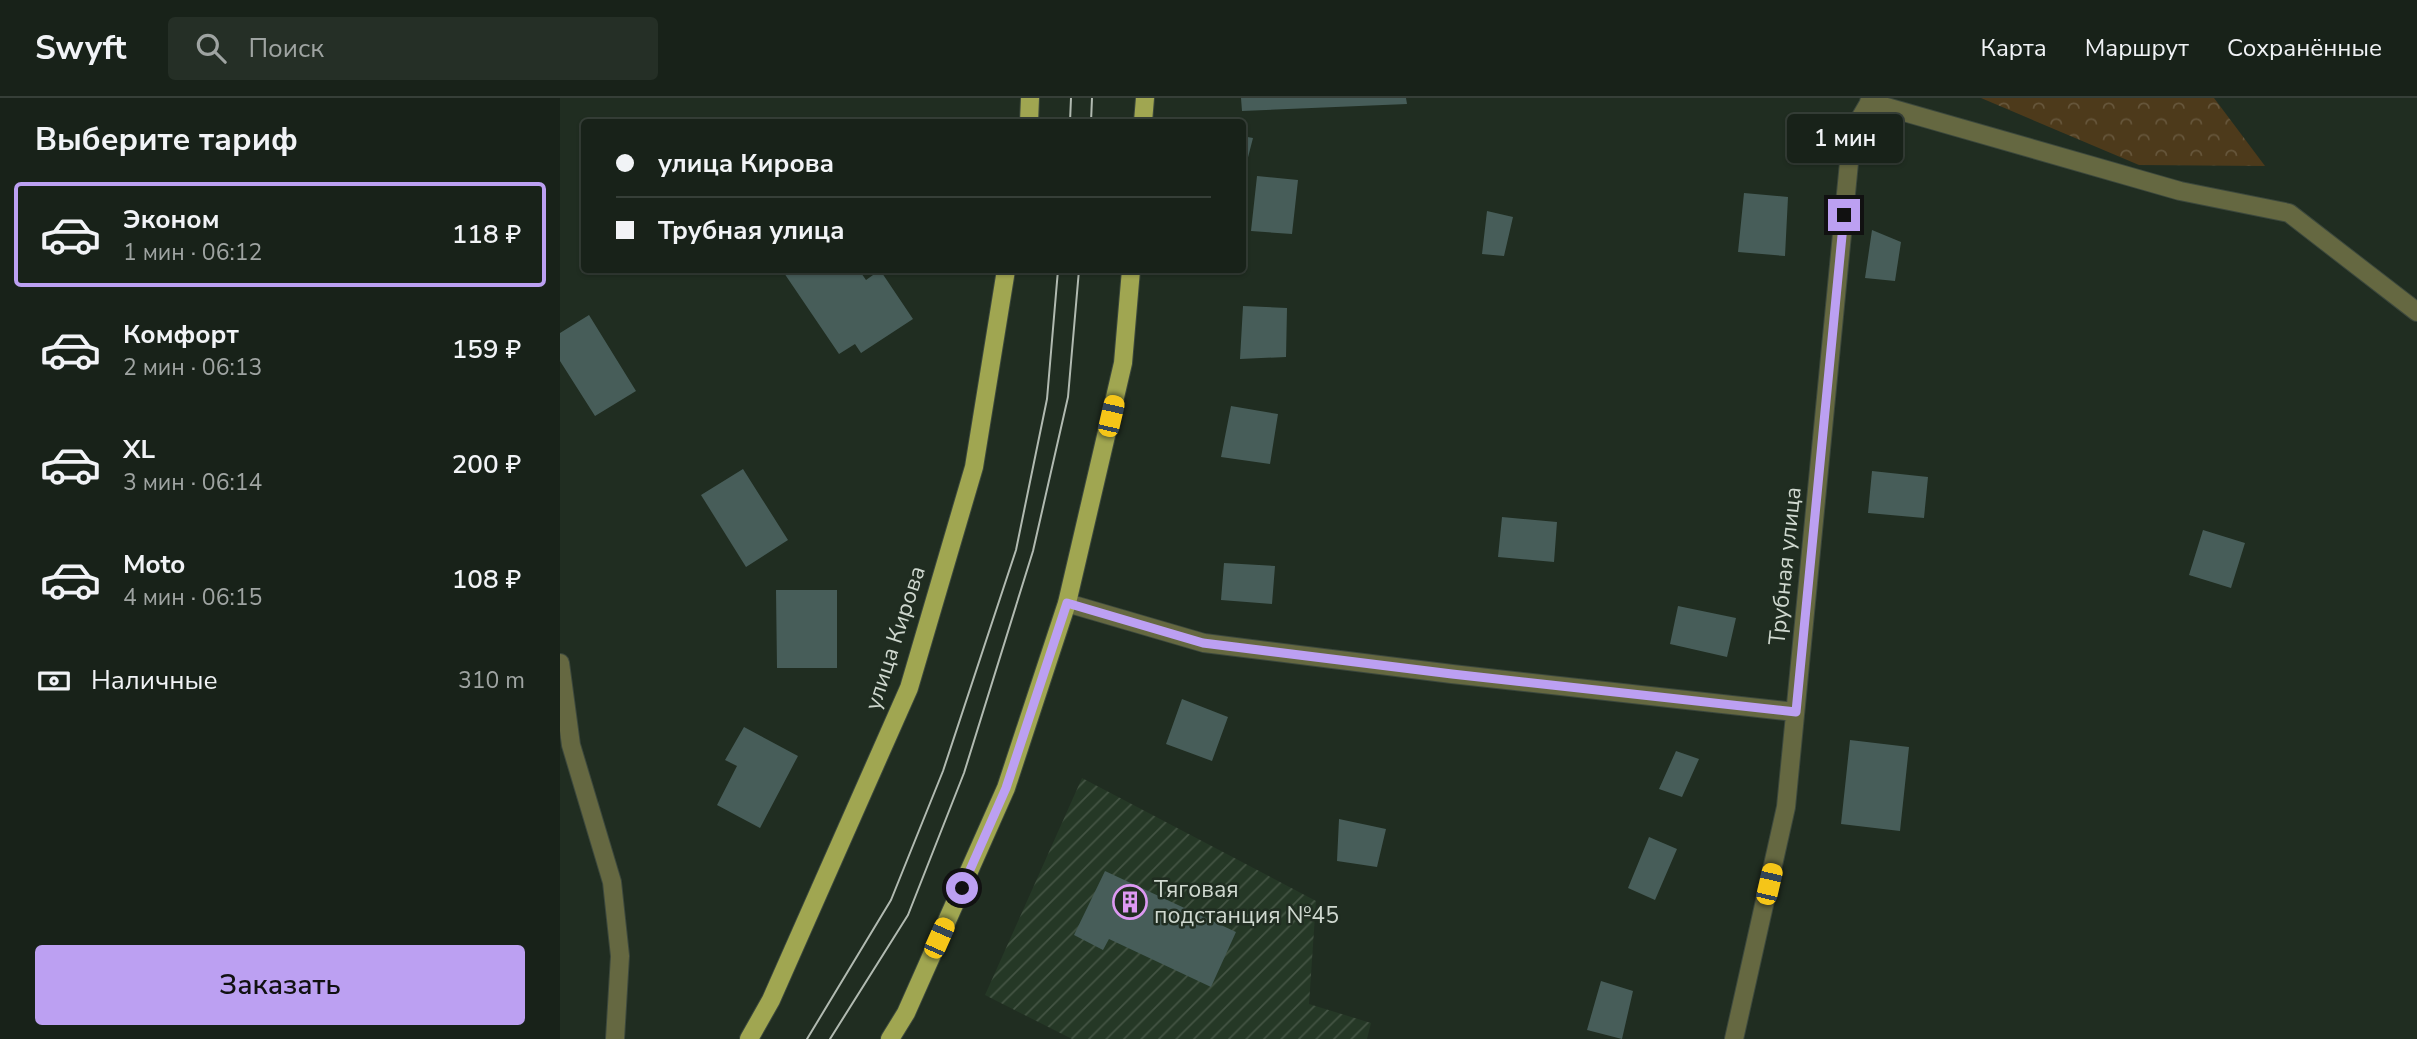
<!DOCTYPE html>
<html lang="ru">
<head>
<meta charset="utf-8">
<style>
	body { margin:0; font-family:"Nunito Sans",sans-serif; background:#252f26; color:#f1f3f6; height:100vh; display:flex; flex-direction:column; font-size:26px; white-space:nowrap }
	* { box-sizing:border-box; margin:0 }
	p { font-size:23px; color:#9fa4a2 }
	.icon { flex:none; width:38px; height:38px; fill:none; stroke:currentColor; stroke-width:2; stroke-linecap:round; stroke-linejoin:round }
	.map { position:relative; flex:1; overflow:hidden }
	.drawer { display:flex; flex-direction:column; background:#182219; width:560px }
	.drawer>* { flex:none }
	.hud { position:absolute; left:21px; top:21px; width:665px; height:154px; border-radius:7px; box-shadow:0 2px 5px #0004,0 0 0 2px #363f38; display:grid; align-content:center; height:154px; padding:0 35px; background:#182219 }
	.end { position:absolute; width:32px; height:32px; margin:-16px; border:9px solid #bca0f2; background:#111; box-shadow:0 0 0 4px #111 }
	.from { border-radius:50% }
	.bubble { position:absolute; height:49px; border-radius:7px; background:#182219; box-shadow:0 2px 5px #0004,0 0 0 2px #363f38; font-size:23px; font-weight:600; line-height:49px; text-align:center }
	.car { position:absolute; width:21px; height:42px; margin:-21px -10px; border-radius:9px; box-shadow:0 0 5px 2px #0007; background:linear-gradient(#f5c518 24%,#345 0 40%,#f5c518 0 76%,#345 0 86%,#f5c518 0) }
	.hud b { display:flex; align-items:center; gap:24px; height:66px; font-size:26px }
	.hud b+b { border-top:2px solid #363f38 }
	.hud i { width:18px; height:18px; background:#f1f3f6 }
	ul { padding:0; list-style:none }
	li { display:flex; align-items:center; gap:21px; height:105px; margin:0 14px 10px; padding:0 21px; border:4px solid transparent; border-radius:7px }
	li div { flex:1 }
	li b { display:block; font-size:26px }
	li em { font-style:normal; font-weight:600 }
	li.on { border-color:#bca0f2 }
	li>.icon { width:63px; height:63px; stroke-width:1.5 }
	h2 { padding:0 35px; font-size:32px; line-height:84px }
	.pay { display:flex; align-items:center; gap:18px; height:77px; padding:0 35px; font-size:26px }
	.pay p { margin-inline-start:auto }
	.button { display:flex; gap:14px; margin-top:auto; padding:14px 35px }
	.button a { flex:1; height:80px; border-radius:7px; background:#bca0f2; color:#111; font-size:28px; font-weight:600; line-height:80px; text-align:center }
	header { display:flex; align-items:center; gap:42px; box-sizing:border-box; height:98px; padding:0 35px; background:#182219; border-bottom:2px solid #363f38 }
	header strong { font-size:33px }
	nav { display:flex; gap:38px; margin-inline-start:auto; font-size:24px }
	.search { width:490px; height:63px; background:#252f26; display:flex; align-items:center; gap:18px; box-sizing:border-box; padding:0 24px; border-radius:7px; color:#9fa4a2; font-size:26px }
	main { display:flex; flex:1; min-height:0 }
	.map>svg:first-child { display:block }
	.industrial { fill:url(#industrial-furrows) }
	.forest { fill:url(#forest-crowns) }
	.building { fill:#475d59 }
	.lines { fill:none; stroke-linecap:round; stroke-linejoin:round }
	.minor-casing { stroke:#3c483d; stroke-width:20 }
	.major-casing { stroke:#3c483d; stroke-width:20 }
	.minor { stroke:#656841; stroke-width:18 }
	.major { stroke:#a0a651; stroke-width:18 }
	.tram { stroke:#b1bab1; stroke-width:2 }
	.route { stroke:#bca0f2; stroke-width:9 }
	.labels { text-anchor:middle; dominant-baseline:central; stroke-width:5; stroke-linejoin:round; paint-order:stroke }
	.street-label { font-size:23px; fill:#cfd8cf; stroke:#202d21 }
	.poi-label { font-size:23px; fill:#cfd8cf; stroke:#202d21; text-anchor:start }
</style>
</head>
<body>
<header>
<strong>Swyft</strong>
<div class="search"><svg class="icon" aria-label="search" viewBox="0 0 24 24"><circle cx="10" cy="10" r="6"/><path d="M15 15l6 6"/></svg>Поиск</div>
<nav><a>Карта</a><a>Маршрут</a><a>Сохранённые</a></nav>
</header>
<main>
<section class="drawer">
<h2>Выберите тариф</h2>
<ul>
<li class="on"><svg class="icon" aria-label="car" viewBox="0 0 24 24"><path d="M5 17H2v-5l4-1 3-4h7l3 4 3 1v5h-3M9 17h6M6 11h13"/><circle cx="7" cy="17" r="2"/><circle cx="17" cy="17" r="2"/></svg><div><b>Эконом</b><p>1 мин · 06:12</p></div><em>118 ₽</em></li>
<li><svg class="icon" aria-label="car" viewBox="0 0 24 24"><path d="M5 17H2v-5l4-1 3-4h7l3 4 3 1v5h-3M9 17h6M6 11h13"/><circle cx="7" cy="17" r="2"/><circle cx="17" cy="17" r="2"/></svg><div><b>Комфорт</b><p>2 мин · 06:13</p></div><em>159 ₽</em></li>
<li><svg class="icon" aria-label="car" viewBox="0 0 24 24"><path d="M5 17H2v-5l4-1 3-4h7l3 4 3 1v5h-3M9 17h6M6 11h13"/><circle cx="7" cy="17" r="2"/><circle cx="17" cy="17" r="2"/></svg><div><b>XL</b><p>3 мин · 06:14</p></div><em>200 ₽</em></li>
<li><svg class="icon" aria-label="car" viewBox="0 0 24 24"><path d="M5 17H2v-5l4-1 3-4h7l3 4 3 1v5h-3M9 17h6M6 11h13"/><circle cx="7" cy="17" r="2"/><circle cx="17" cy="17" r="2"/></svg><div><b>Moto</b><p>4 мин · 06:15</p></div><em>108 ₽</em></li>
</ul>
<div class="pay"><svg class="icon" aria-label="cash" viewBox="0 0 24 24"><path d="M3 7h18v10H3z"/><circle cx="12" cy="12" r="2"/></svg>Наличные<p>310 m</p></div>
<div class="button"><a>Заказать</a></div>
</section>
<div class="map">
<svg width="1857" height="941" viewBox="0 0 1857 941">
	<defs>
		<pattern id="industrial-furrows" width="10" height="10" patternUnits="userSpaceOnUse" patternTransform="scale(1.75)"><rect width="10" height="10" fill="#253826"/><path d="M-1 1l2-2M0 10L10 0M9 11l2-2" fill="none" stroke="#445444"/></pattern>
		<pattern id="forest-crowns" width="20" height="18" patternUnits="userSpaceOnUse" patternTransform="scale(1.75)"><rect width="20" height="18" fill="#4d3a1b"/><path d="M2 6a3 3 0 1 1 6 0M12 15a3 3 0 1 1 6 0" fill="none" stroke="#66563b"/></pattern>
	</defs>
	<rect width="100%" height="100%" fill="#202d21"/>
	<!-- industrial -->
	<path class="industrial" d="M 522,680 L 756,803 L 749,906 L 811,925 L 807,941 L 512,941 L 425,897 Z"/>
	<!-- forest -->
	<path class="forest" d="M 1421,0 L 1654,0 L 1705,68 L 1579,67 Z"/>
	<!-- building -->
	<path class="building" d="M 681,0 L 846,0 L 847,6 L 682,13 Z
		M 682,38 L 693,40 L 685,71 L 682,70 Z
		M 697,78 L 738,82 L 732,136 L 691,133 Z
		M 1184,95 L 1228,99 L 1225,158 L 1178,154 Z
		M 927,113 L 953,119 L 944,158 L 922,156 Z
		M 1312,132 L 1341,144 L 1335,183 L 1305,180 Z
		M 222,172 L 299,172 L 306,182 L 320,172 L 353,221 L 301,255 L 295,246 L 279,256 Z
		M 683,208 L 727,210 L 726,259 L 680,261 Z
		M 29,217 L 76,293 L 35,318 L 0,263 L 0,235 Z
		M 671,308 L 718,316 L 710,366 L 661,359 Z
		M 183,371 L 228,442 L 186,469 L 141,397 Z
		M 1312,373 L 1368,379 L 1364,420 L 1308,415 Z
		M 942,419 L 997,424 L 994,464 L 938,459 Z
		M 1643,432 L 1685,445 L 1671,490 L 1629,477 Z
		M 664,465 L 715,468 L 712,506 L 661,502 Z
		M 216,492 L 277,492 L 277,570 L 217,570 Z
		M 1118,508 L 1176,520 L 1167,559 L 1110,546 Z
		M 622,601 L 668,619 L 652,663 L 606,646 Z
		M 184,629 L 238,658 L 200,730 L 157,707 L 177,668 L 165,662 Z
		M 1290,642 L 1349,649 L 1340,733 L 1281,726 Z
		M 1116,653 L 1139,661 L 1122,699 L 1099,691 Z
		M 779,721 L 826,731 L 817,769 L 777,763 Z
		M 1089,739 L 1117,751 L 1095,802 L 1068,790 Z
		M 545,773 L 676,834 L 651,889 L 549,841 L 543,852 L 514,837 Z
		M 1041,883 L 1073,893 L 1062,941 L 1027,932 Z"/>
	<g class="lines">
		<!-- minor casing -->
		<g class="minor-casing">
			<path id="minor" d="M 1309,4 L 1620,93 L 1729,115 L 1857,214
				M 507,505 L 644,545 L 892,576 L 1235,614
				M 0,565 L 11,647 L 52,784 L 60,858 L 55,941
				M 1174,941 L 1226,709 L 1292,34 L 1312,0"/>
		</g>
		<!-- major casing -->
		<g class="major-casing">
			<path id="major" d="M 469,24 L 470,0
				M 583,24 L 585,0
				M 189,941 L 211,902 L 349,590 L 414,369 L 446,172
				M 330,941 L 346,915 L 446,690 L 507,505 L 563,265 L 571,172"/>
		</g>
		<!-- minor -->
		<use href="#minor" class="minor"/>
		<!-- major -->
		<use href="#major" class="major"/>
		<!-- tram -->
		<path class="tram" d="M 510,24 L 511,0
			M 531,24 L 532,0
			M 247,941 L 331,802 L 383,673 L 456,452 L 487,301 L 498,172
			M 270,941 L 348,817 L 404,675 L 473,453 L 508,299 L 519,172"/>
	</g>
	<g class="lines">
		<!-- route -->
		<path class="route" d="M 402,790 L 446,690 L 507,505 L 643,545 L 892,576 L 1236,614 L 1284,117"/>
	</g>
	<!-- icons -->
	<defs>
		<g id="building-ring" transform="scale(1.75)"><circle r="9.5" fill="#202d21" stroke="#dd99f3" stroke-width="1.5"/><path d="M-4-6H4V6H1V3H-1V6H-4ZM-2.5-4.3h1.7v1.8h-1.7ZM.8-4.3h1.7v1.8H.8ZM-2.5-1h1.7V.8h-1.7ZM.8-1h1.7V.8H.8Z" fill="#dd99f3"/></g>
	</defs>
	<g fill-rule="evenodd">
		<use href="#building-ring" x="570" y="804"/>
	</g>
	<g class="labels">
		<!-- street labels -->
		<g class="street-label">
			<text transform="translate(1225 468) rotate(-84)">Трубная улица</text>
			<text transform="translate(335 540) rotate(-72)">улица Кирова</text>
		</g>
		<!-- poi labels -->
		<g class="poi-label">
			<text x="594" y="791">Тяговая<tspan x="594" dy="26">подстанция №45</tspan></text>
		</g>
	</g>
</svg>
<i class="end from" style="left:402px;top:790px"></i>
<i class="end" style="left:1284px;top:117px"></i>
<div class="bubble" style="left:1227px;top:16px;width:116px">1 мин</div>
<i class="car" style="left:551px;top:318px;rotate:13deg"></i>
<i class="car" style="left:1209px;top:786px;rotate:13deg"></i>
<i class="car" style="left:379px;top:840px;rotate:24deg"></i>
<div class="hud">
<b><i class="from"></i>улица Кирова</b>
<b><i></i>Трубная улица</b>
</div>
</div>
</main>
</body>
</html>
